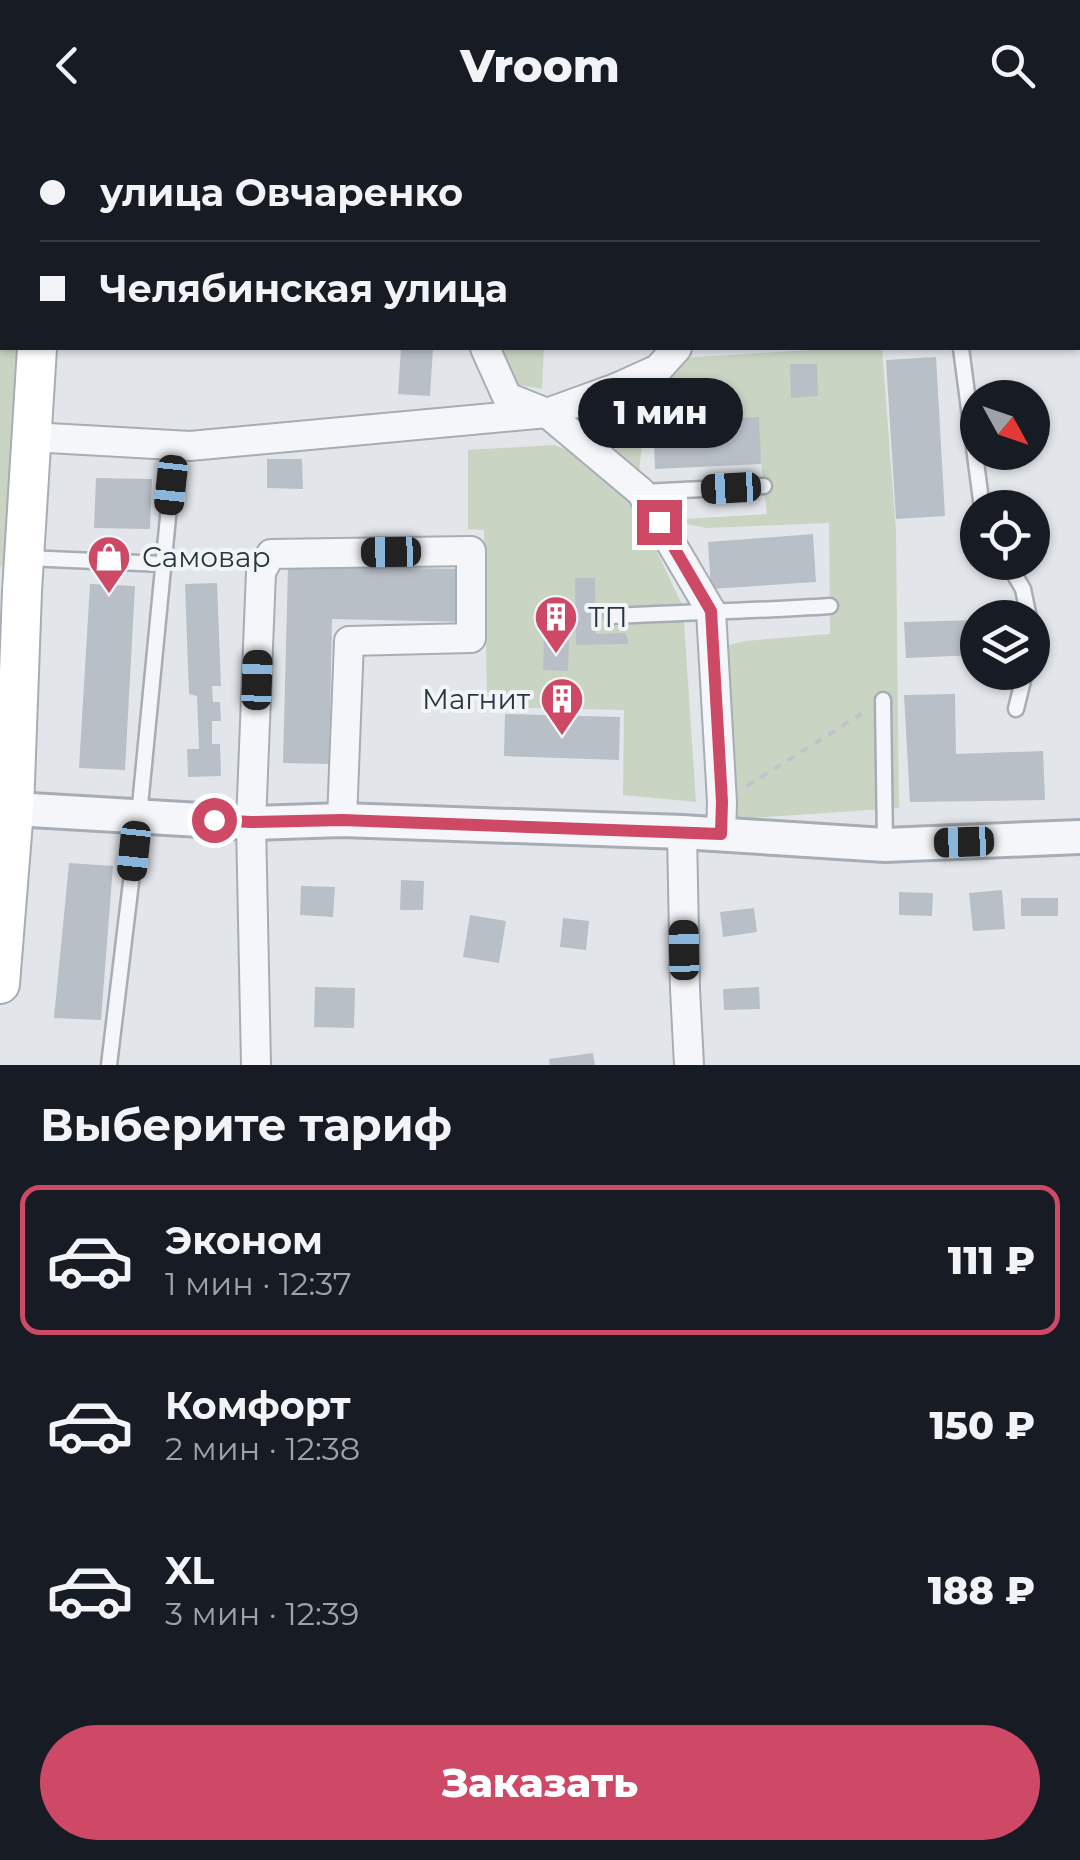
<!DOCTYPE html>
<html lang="ru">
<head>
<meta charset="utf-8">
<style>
	body { margin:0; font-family:Montserrat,sans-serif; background:#242831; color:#f1f3f6; height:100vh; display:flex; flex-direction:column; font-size:38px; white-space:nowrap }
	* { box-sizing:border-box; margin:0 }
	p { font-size:32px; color:#9ea1a6 }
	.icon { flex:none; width:55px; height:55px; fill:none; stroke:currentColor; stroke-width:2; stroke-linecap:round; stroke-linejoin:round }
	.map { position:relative; height:935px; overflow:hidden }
	.panel { display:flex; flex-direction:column; background:#171b24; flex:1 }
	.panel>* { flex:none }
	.guide { position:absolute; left:0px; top:0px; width:1080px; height:220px; box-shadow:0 2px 8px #0004; display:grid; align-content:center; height:220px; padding:0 40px; background:#171b24 }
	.needle { width:65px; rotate:130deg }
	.buttons { position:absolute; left:960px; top:250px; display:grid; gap:20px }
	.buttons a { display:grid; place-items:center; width:90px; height:90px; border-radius:50%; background:#171b24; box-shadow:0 2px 8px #0004; font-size:50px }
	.end { position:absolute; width:45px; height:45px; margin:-22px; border:12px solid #cd4966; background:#fff; box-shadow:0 0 0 5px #fff }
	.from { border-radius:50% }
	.bubble { position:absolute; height:70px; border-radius:35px; background:#171b24; box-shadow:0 2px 8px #0004; font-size:32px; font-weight:800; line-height:70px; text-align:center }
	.car { position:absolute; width:30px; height:60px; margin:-30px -15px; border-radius:12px; box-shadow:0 0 8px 2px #0007; background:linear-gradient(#222 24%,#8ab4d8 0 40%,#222 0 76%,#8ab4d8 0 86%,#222 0) }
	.guide b { display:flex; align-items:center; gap:35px; height:95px; font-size:38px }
	.guide b+b { border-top:2px solid #363941 }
	.guide i { width:25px; height:25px; background:#f1f3f6 }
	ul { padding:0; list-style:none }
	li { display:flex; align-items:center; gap:30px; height:150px; margin:0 20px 15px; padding:0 20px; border:5px solid transparent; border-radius:20px }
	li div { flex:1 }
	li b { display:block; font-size:38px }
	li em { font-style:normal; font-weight:800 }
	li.active { border-color:#cd4966 }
	li>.icon { width:90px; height:90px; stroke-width:1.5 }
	h2 { padding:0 40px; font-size:45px; line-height:120px }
	.cta { display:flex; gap:20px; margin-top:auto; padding:20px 40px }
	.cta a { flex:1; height:115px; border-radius:60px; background:#cd4966; color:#fff; font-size:40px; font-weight:800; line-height:115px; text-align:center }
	header { display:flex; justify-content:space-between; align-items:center; height:130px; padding:0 40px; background:#171b24; font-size:45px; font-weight:800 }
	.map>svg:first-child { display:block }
	.green { fill:#c9d4c3 }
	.building { fill:#b9bfc7 }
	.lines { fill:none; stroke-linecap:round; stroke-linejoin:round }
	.service-casing { stroke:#a7adb4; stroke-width:19 }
	.minor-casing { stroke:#a7adb4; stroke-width:32 }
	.tertiary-casing { stroke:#a7adb4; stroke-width:38 }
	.secondary-casing { stroke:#a7adb4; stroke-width:42 }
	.path { stroke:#c0c4c9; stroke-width:4; stroke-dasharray:8 8; stroke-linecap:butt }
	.service { stroke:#f5f6f9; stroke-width:14 }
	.minor { stroke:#f5f6f9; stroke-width:28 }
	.tertiary { stroke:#f5f6f9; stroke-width:32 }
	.secondary { stroke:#fff; stroke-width:38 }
	.route { stroke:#cd4966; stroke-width:12 }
	.labels { text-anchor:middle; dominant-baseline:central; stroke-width:8; stroke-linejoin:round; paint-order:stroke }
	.poi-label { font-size:28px; fill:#2a3542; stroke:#f2f5f8; text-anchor:start }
</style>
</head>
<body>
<header><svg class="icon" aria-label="back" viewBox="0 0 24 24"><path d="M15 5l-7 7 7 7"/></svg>Vroom<svg class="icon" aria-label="search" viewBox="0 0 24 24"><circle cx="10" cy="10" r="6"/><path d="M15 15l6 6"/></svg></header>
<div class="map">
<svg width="1080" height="935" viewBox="0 0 1080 935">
	<rect width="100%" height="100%" fill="#e2e6ea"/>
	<!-- green -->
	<path class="green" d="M 0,0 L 33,0 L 33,2 L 2,2 L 2,218 L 23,218 L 13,424 L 0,438 Z
		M 493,218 L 544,218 L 542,259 L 507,253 Z
		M 840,218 L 882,218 L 896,401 L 899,678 L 736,689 L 726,516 L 745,511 L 830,504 L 829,393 L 706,398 L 668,390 L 767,384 L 756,290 L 644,295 L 638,351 L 576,295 L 577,284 L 682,228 Z
		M 553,315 L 581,324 L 635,375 L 683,477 L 696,672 L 623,665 L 624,580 L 487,577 L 484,400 L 468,399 L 468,320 Z"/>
	<!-- building -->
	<path class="building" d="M 401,218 L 433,218 L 430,266 L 398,264 Z
		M 936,227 L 945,386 L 896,389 L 886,230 Z
		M 790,234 L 817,234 L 818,266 L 791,268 Z
		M 759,287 L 761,334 L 655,339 L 653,292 Z
		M 267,329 L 302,329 L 303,359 L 267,358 Z
		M 96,348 L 152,349 L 150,399 L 94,398 Z
		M 813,404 L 816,452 L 711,459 L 708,412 Z
		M 288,436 L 467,439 L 466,492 L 332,489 L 329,634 L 283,633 Z
		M 575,448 L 595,448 L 596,504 L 625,503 L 629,514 L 576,515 Z
		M 217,453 L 221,556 L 212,556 L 213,572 L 220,572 L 221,591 L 212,591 L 212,614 L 220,614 L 221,646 L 188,647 L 187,619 L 199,619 L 197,566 L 189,564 L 185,454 Z
		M 90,454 L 135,456 L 125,640 L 79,638 Z
		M 978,490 L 978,525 L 906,528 L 904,492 Z
		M 544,509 L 569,510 L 568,541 L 543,540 Z
		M 955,564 L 956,624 L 1043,621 L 1045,670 L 910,672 L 904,565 Z
		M 505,584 L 620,587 L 619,630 L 504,626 Z
		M 69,733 L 113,736 L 101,890 L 54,888 Z
		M 401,750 L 424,751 L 423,780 L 400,780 Z
		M 301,756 L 335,757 L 333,787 L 300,785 Z
		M 1002,760 L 1005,799 L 973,801 L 969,763 Z
		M 899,762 L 933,763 L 932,786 L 899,785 Z
		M 1021,768 L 1058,768 L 1058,786 L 1021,786 Z
		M 754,778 L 757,802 L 723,807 L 720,782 Z
		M 470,785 L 506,791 L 499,833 L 463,827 Z
		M 563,788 L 589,791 L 586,820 L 560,817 Z
		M 315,857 L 355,858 L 354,898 L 314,897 Z
		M 759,857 L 760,879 L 724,880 L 723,859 Z
		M 593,923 L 595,935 L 550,935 L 549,929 Z"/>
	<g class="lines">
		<!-- service casing -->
		<g class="service-casing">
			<path id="service" d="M 953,0 L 953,2
				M 1078,192 L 1080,192
				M 961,218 L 982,378
				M 642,362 L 764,356
				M 26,428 L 163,434
				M 1007,432 L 1023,459 L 1029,488
				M 612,486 C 684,482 757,481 830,476
				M 1032,500 L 1032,508
				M 883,570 L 885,714
				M 1016,579 L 1025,542
				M 109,935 L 139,686 L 175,315"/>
		</g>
		<!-- minor casing -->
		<g class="minor-casing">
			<path id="minor" d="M 682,0 L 682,2
				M 469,2 L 469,0
				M 485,218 L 507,267 L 547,283 L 641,362 L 711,481 L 722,672 L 721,704
				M 31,307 L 190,316 L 547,283 L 616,258 L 658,239 L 677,218
				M 682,702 L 685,859 L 689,935
				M 256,935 L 251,693 L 261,442 L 271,424 L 471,421 L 471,508 L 349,511 L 342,690"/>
		</g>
		<!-- tertiary casing -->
		<g class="tertiary-casing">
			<path id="tertiary" d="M 14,679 L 251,693 L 342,690 L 682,702 L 885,715 L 1080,707"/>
		</g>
		<!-- secondary casing -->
		<g class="secondary-casing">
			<path id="secondary" d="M 49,2 L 49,0
				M 0,854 L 14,679 L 22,461 L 37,218"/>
		</g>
		<!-- path -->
		<path class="path" d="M 0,16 L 2,19
			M 747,656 L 866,581"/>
		<!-- service -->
		<use href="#service" class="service"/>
		<!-- minor -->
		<use href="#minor" class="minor"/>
		<!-- tertiary -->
		<use href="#tertiary" class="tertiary"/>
		<!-- secondary -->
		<use href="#secondary" class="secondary"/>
	</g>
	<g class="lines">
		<!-- route -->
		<path class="route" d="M 214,690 L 251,692 L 342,690 L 721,704 L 722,672 L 711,481 L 659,392"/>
	</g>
	<!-- icons -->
	<defs>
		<g id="shop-pin" transform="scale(2.25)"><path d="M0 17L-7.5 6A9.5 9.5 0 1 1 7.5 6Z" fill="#cd4966" stroke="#f2f5f8"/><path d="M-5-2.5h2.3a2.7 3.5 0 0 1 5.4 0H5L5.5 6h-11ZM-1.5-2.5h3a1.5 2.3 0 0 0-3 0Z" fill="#fff"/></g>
		<g id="building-pin" transform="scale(2.25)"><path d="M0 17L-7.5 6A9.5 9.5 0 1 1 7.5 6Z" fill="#cd4966" stroke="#f2f5f8"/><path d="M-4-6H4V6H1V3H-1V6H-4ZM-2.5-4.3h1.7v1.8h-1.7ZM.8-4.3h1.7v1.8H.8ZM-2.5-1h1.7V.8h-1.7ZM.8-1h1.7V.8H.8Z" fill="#fff"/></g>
	</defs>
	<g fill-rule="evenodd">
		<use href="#shop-pin" x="109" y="427"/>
		<use href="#building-pin" x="556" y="487"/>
		<use href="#building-pin" x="562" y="569"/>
	</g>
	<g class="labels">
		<!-- poi labels -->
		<g class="poi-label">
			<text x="142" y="427">Самовар</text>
			<text x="588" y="487">ТП</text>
			<text x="530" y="569" text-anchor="end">Магнит</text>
		</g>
	</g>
</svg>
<div class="buttons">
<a><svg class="needle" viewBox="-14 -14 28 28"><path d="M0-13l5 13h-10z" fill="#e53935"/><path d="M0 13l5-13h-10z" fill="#9ea1a6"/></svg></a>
<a><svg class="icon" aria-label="locate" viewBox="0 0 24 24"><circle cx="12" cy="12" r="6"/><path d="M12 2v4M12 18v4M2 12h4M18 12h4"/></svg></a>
<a><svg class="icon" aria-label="layers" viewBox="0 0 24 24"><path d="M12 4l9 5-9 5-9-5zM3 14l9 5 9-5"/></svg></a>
</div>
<i class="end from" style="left:214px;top:690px"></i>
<i class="end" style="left:659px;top:392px"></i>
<div class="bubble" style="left:578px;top:248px;width:165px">1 мин</div>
<i class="car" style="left:171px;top:355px;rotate:186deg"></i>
<i class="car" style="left:731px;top:358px;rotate:267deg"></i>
<i class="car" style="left:391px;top:422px;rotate:269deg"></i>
<i class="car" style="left:257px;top:550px;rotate:2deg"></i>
<i class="car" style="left:964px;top:712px;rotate:268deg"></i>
<i class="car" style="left:134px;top:721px;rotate:186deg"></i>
<i class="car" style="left:684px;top:820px;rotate:359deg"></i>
<div class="guide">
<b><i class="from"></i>улица Овчаренко</b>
<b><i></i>Челябинская улица</b>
</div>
</div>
<section class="panel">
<h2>Выберите тариф</h2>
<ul>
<li class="active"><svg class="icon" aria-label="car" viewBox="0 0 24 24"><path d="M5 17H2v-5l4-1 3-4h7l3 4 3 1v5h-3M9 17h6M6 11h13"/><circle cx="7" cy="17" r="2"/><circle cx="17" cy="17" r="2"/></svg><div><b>Эконом</b><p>1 мин · 12:37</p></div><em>111 ₽</em></li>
<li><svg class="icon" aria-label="car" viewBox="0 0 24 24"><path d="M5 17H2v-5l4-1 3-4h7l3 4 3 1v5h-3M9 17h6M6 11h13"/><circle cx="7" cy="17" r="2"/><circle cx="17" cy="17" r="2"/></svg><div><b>Комфорт</b><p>2 мин · 12:38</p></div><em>150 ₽</em></li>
<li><svg class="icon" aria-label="car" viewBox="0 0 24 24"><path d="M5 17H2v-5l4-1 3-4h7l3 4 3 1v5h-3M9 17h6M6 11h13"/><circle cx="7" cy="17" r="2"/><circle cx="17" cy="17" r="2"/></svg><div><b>XL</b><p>3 мин · 12:39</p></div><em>188 ₽</em></li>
</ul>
<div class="cta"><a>Заказать</a></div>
</section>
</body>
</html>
